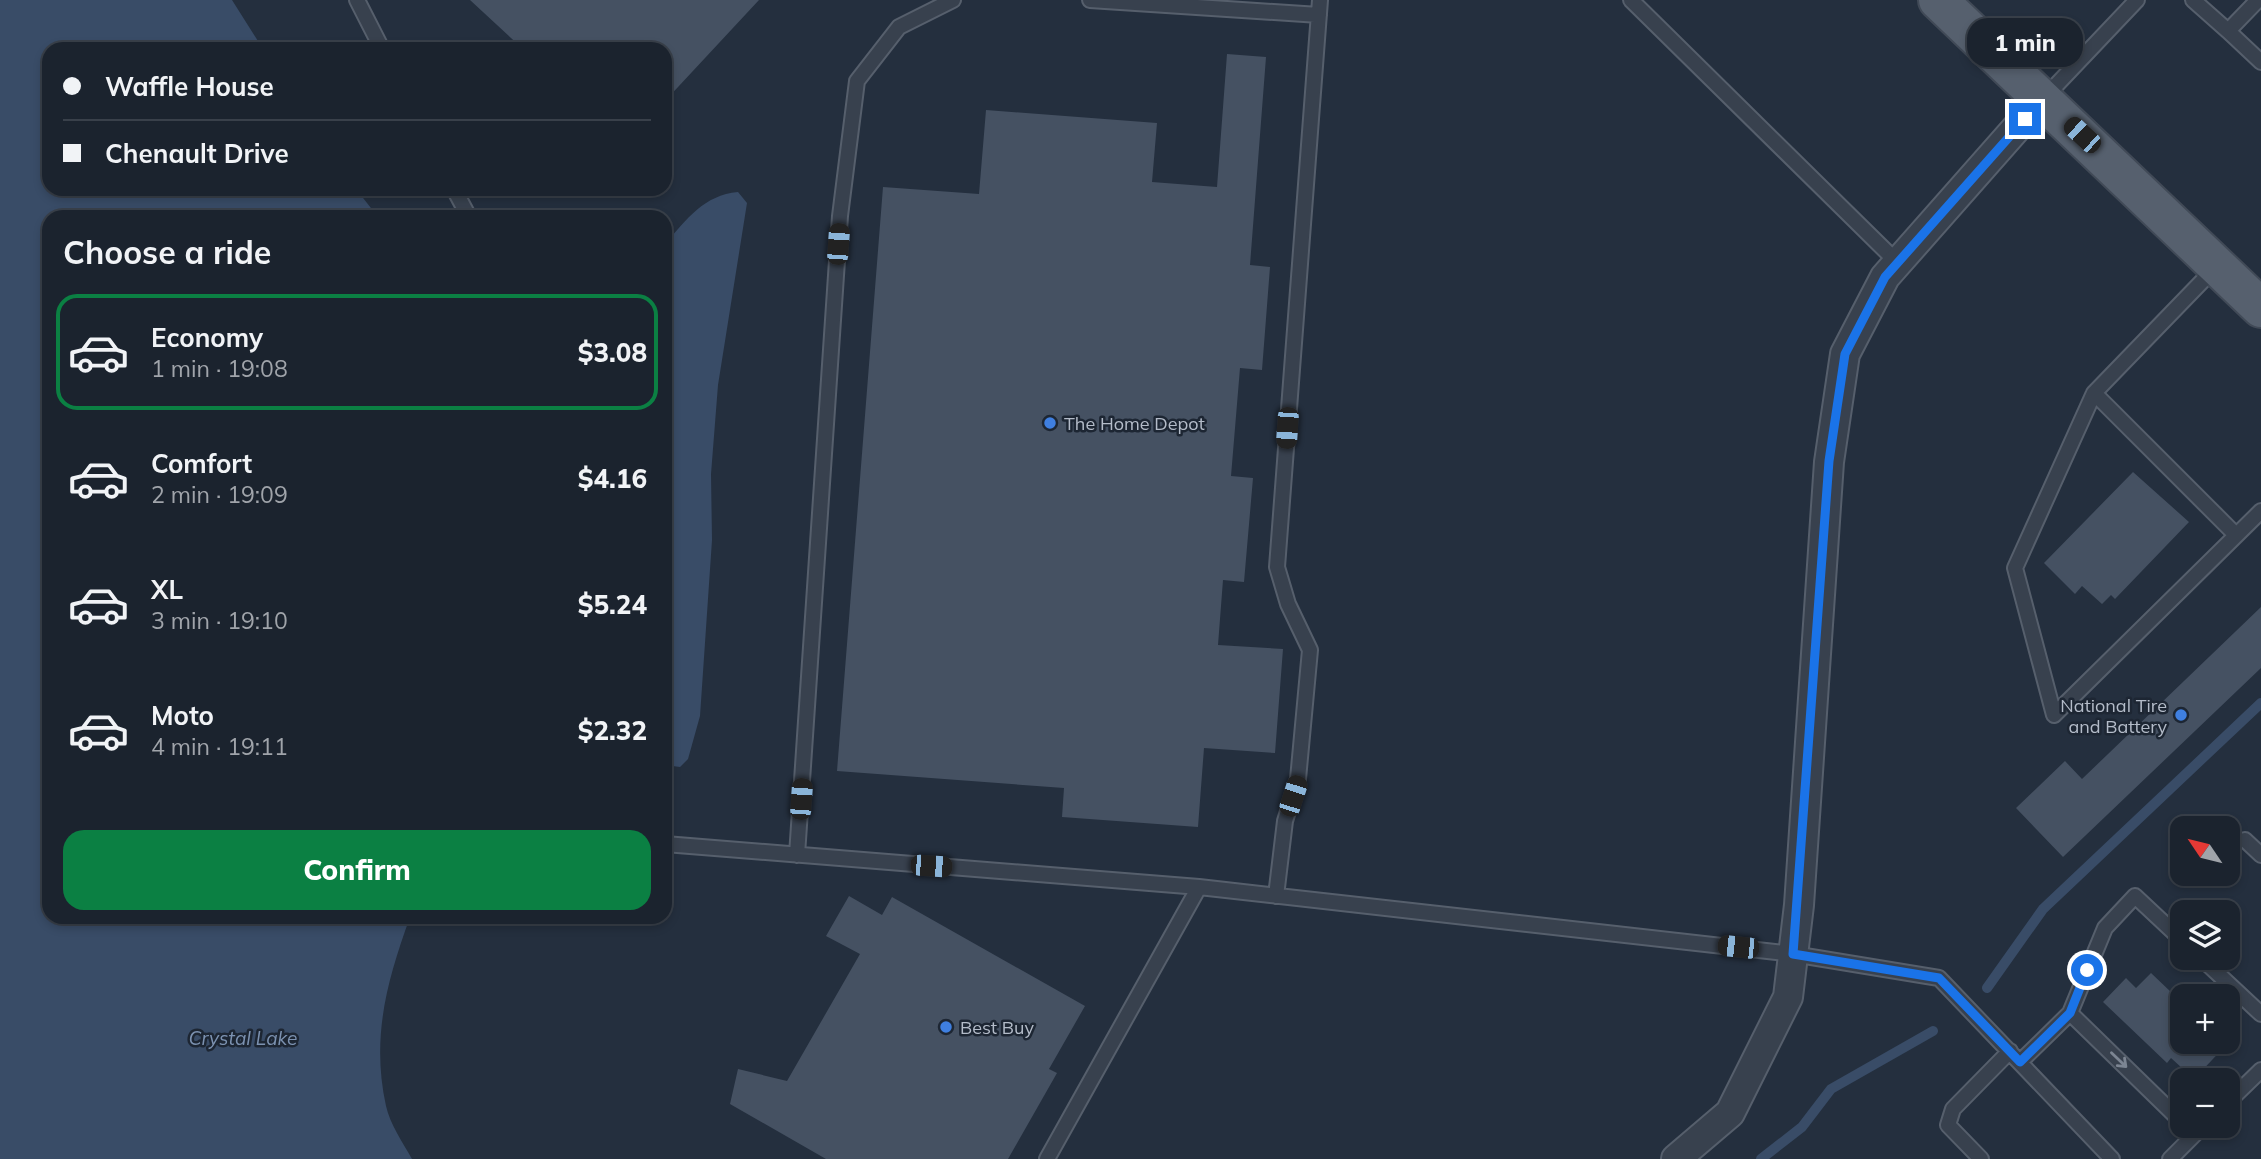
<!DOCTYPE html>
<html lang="en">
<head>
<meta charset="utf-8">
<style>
	body { margin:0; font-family:Mulish,sans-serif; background:#242b36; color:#f1f3f6; height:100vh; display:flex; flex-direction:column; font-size:26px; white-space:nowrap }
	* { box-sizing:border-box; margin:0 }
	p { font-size:23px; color:#a0a4aa }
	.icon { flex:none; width:38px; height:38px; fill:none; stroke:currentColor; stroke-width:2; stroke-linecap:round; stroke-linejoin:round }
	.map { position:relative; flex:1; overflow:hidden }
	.details { position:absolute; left:42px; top:210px; width:630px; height:714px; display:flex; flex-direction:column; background:#1b232e; border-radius:21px; box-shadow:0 4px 10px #0003,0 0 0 2px #39404a }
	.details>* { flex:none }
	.top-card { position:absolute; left:42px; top:42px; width:630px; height:154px; border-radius:21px; box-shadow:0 4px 10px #0003,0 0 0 2px #39404a; display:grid; align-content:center; height:154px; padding:0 21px; background:#1b232e }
	.needle { width:46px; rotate:305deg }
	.controls { position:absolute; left:2170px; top:816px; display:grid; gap:14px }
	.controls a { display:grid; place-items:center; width:70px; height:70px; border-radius:14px; background:#1b232e; box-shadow:0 4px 10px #0003,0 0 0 2px #39404a; font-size:35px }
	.end { position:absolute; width:32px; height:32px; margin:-16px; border:9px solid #1a73e8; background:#fff; box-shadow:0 0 0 4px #fff }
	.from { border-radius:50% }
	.bubble { position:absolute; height:49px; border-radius:21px; background:#1b232e; box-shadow:0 4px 10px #0003,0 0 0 2px #39404a; font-size:23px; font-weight:800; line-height:49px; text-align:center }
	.car { position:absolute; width:21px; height:42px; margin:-21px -10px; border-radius:9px; box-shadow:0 0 5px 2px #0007; background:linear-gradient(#222 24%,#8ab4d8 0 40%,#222 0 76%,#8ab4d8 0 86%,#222 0) }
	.top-card b { display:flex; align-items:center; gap:24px; height:66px; font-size:26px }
	.top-card b+b { border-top:2px solid #39404a }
	.top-card i { width:18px; height:18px; background:#f1f3f6 }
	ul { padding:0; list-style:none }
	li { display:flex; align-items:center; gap:21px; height:116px; margin:0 14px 10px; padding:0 7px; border:4px solid transparent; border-radius:21px }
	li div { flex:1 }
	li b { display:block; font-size:26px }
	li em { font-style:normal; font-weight:800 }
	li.selected { border-color:#0b8043 }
	li>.icon { width:63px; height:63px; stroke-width:1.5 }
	h2 { padding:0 21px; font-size:32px; line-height:84px }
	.action { display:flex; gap:14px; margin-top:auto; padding:14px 21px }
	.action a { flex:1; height:80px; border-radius:21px; background:#0b8043; color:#fff; font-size:28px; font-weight:800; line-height:80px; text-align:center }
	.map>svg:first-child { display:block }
	.water { fill:#394c67 }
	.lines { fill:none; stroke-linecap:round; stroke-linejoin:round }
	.stream { stroke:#394c67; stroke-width:10 }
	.building { fill:#455162 }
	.service-casing { stroke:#565f6c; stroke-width:18 }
	.minor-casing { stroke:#565f6c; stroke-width:32 }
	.primary-casing { stroke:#414a57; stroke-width:42 }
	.service { stroke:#38414e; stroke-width:14 }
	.minor { stroke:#38414e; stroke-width:28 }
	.primary { stroke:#56606e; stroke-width:38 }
	.oneway { stroke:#7c8592 }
	.route { stroke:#1a73e8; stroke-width:9 }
	.shop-dot { fill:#3f7fe0; stroke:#1d2633; stroke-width:2.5 }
	.labels { text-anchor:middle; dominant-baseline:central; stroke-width:5; stroke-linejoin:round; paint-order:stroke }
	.poi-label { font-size:18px; fill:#b4bcc9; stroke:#1d2633; text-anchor:start }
	.water-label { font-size:19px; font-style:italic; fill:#7c92b1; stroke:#1d2633 }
</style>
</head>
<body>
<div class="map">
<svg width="2261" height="1159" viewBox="0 0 2261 1159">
	<rect width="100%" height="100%" fill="#242f3e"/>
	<!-- water -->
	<path class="water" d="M 0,0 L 232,0 L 263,49 L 49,49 L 49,189 L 356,189 L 378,217 L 49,217 L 49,917 L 410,917 C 387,981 371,1037 386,1106 C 390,1124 403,1143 412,1159 L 0,1159 Z
		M 738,192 L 747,203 L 718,385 L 711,474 L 712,540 L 700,716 L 688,759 L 680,767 L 665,765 L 665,244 C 687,219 704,195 738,192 Z"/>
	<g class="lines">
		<!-- stream -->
		<path class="stream" d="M 1987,988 L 2043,909 L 2261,703
			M 1761,1159 L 1802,1127 L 1831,1089 L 1933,1031"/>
	</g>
	<!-- building -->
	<path class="building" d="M 470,0 L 759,0 L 665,101 L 665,49 L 523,49 Z
		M 1227,54 L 1266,57 L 1250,265 L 1270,267 L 1262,370 L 1240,368 L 1231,476 L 1253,478 L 1244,582 L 1223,580 L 1218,645 L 1283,649 L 1275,753 L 1204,748 L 1198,827 L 1062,817 L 1064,788 L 837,771 L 883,187 L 979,194 L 986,110 L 1157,123 L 1152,182 L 1217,187 Z
		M 2133,472 L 2189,522 L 2115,599 L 2111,595 L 2102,604 L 2082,586 L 2075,594 L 2044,563 Z
		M 2261,607 L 2261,668 L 2063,857 L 2016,808 L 2065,761 L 2082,779 Z
		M 849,896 L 882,915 L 892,897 L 1085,1006 L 1049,1069 L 1057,1073 L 1008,1159 L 826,1159 L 730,1104 L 738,1069 L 787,1081 L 860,954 L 826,936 Z
		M 2151,973 L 2172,993 L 2168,997 L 2182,1010 L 2182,1041 L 2230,1041 L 2194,1079 L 2171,1058 L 2167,1063 L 2103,1002 L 2126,978 L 2136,988 Z"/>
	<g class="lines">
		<!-- service casing -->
		<g class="service-casing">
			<path id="service" d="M 357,0 L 382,49
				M 1090,0 L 1319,15
				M 1631,0 L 1897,262
				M 2193,0 L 2228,31
				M 2258,0 L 2228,31 L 2261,62
				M 2044,98 L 2137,0
				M 454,189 L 469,217
				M 2215,268 L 2094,393 L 2015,568 L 2054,715 L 2261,511
				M 2094,393 L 2236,535
				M 2245,840 L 2261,855
				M 665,844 L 1199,887 L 1793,954 L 1939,978 L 2112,1159
				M 797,855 L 840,216 L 857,81 L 899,27 L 953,0
				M 1276,896 L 1285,821 L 1298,779 L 1310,650 L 1288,604 L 1277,567 L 1320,0
				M 2200,957 L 2261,1014
				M 2070,1013 L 2182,1122
				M 2020,1062 L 2070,1013 L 2105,928 L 2135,896 L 2182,940
				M 2228,1102 L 2261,1070
				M 1047,1159 L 1199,887
				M 1981,1159 L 1948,1125 L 1953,1109 L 2010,1051
				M 2170,1159 L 2204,1125"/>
		</g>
		<!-- minor casing -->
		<g class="minor-casing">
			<path id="minor" d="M 1676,1159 L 1730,1113 L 1788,997 L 1799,905 L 1829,462 L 1845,354 L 1885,277 L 2043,98"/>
		</g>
		<!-- primary casing -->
		<g class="primary-casing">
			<path id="primary" d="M 1938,0 L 2261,308"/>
		</g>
		<!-- service -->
		<use href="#service" class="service"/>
		<!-- minor -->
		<use href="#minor" class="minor"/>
		<!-- primary -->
		<use href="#primary" class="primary"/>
	</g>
	<!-- one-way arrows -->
	<defs><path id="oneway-shaft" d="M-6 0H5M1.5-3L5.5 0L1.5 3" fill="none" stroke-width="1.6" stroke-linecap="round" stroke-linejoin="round" transform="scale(1.75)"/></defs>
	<use class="oneway" href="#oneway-shaft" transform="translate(2119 1060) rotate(44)"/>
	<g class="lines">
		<!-- route -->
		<path class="route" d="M 2025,119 L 1885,277 L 1845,354 L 1829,461 L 1793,954 L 1939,978 L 2020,1062 L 2070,1013 L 2087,970"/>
	</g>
	<!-- markers -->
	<g class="shop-dot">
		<circle cx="1050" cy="423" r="7"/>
		<circle cx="2181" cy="715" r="7"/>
		<circle cx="946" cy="1027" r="7"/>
	</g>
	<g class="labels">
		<!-- poi labels -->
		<g class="poi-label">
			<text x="1064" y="423">The Home Depot</text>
			<text x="2167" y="705" text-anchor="end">National Tire<tspan x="2167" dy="21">and Battery</tspan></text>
			<text x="960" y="1027">Best Buy</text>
		</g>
		<!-- water labels -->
		<g class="water-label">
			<text x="243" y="1038">Crystal Lake</text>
		</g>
	</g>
</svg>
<div class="controls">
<a><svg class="needle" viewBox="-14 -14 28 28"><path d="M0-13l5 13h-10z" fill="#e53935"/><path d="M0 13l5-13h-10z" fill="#a0a4aa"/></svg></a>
<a><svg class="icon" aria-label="layers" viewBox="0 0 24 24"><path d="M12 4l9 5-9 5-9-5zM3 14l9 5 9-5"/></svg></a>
<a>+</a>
<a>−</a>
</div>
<i class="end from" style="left:2087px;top:970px"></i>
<i class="end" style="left:2025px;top:119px"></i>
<div class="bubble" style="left:1967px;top:18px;width:116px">1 min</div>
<i class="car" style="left:2082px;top:135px;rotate:313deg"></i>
<i class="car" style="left:838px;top:244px;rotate:4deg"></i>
<i class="car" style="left:1287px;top:428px;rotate:184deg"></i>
<i class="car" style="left:1293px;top:796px;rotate:18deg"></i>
<i class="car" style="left:801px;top:799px;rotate:4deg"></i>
<i class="car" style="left:931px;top:866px;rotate:94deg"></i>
<i class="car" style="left:1738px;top:947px;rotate:276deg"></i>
<div class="top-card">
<b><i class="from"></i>Waffle House</b>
<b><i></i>Chenault Drive</b>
</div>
<section class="details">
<h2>Choose a ride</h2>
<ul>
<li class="selected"><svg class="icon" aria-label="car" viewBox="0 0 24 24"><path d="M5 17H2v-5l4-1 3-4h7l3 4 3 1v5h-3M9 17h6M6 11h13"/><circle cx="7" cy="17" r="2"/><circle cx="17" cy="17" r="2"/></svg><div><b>Economy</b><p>1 min · 19:08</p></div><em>$3.08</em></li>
<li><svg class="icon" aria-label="car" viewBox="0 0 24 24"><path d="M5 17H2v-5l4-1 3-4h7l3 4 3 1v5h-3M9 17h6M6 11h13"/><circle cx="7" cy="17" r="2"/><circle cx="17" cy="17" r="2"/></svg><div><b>Comfort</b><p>2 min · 19:09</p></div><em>$4.16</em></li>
<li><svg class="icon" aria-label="car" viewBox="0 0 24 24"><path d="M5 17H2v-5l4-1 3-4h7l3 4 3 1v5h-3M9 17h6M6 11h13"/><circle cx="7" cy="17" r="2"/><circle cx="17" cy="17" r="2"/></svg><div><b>XL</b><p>3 min · 19:10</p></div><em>$5.24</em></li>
<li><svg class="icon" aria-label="car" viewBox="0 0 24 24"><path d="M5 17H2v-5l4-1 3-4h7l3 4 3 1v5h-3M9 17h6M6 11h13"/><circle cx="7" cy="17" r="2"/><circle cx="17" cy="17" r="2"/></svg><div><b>Moto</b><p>4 min · 19:11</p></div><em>$2.32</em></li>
</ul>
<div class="action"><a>Confirm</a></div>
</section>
</div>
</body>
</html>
